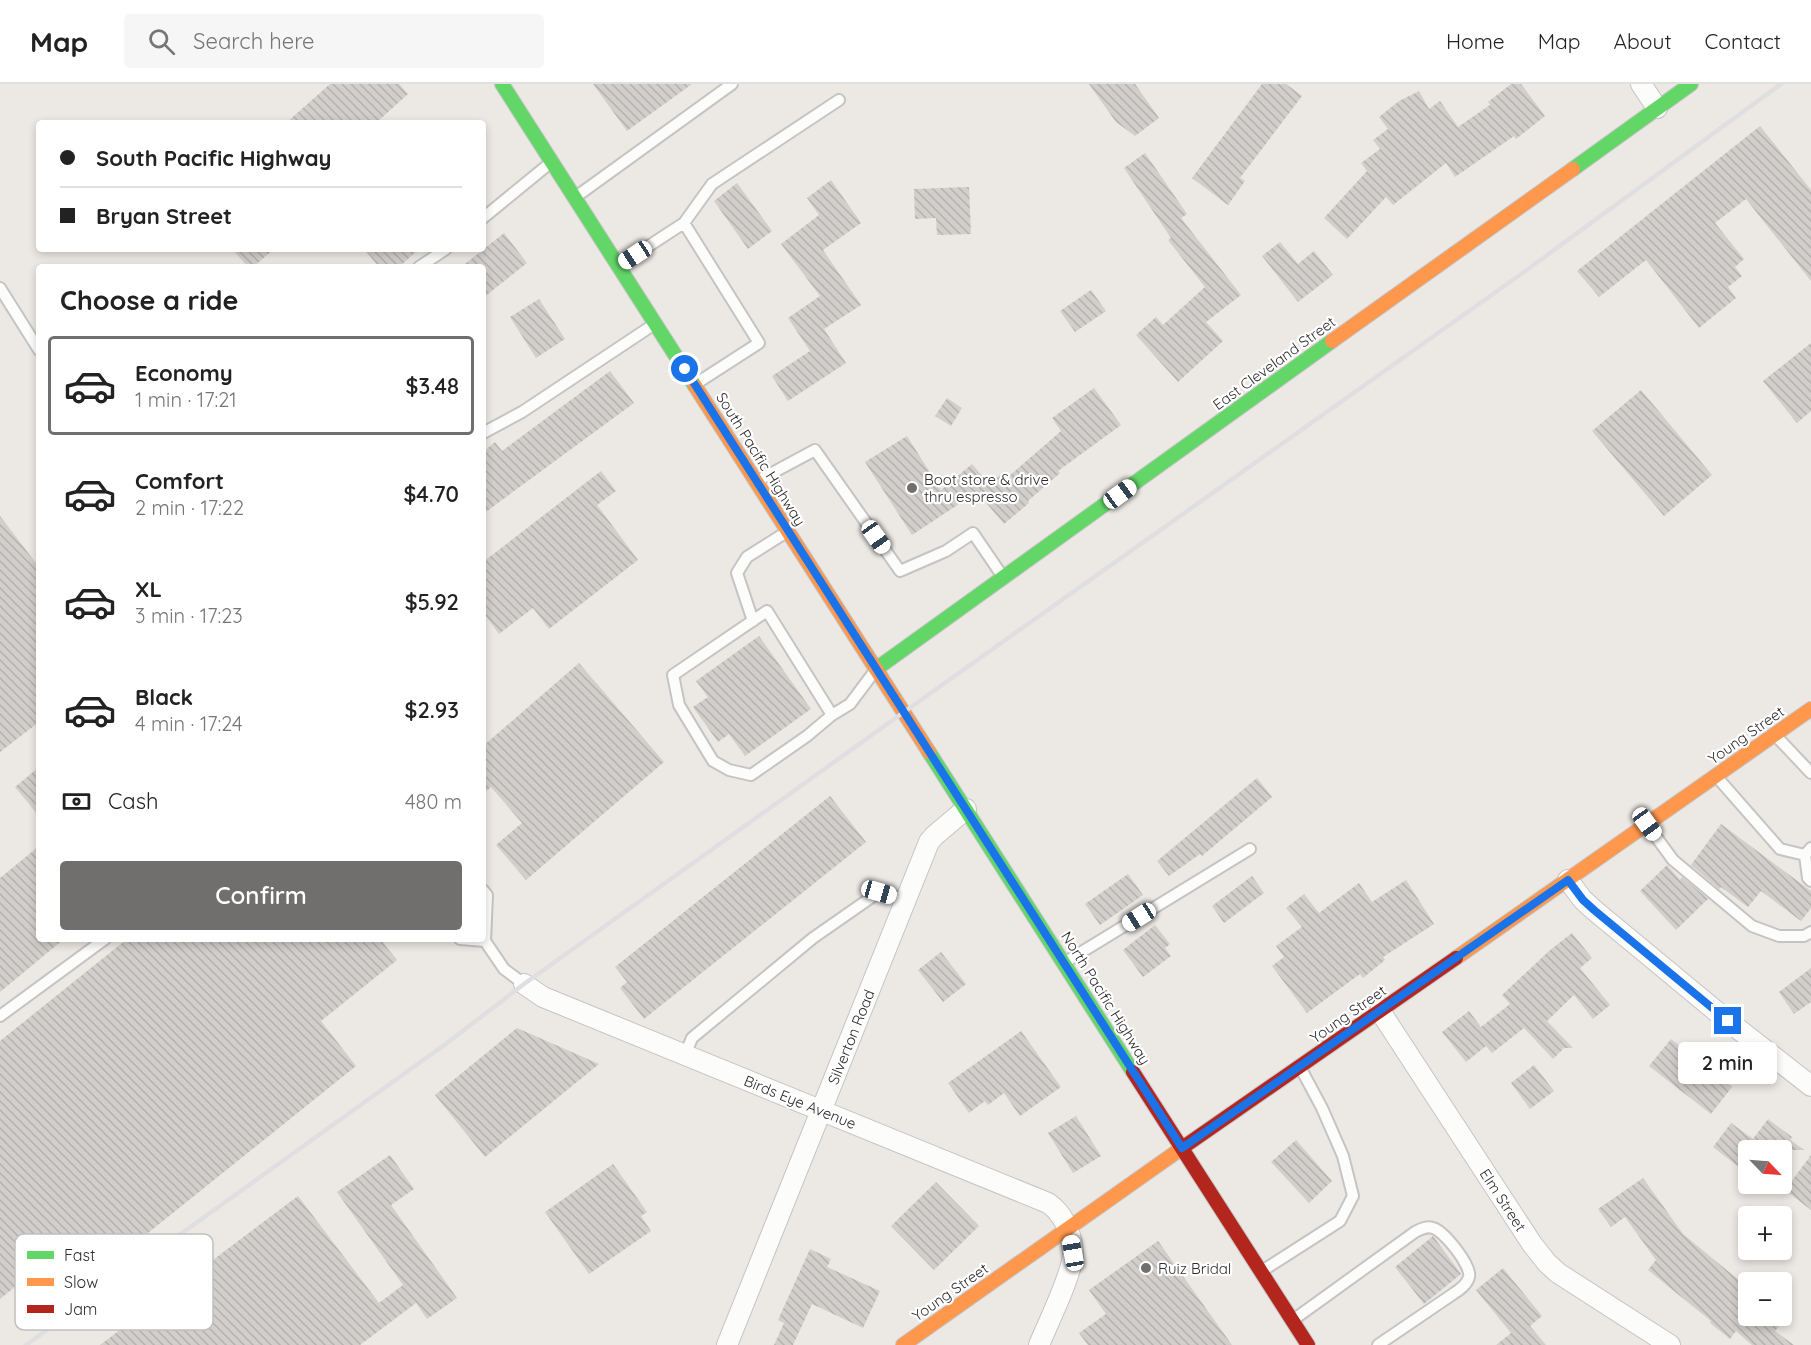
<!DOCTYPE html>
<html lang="en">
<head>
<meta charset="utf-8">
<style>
	body { margin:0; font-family:Quicksand,sans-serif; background:#f6f6f6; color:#222; height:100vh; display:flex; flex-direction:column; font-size:22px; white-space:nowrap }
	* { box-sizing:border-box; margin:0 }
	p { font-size:20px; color:#767676 }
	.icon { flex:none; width:33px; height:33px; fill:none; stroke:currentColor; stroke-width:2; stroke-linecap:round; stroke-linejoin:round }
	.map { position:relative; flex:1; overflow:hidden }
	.sheet { position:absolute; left:36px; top:180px; width:450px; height:678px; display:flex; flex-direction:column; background:#fff; border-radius:6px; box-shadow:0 3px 9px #0003 }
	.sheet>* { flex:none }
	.hud { position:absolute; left:36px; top:36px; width:450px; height:132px; border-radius:6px; box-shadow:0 3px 9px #0003; display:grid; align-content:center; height:132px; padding:0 24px; background:#fff }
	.needle { width:39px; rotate:115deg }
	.controls { position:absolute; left:1738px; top:1056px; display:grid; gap:12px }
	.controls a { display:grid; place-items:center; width:54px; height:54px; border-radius:6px; background:#fff; box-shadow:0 3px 9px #0003; font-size:30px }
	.end { position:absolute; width:27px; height:27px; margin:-14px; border:8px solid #1a73e8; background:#fff; box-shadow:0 0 0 3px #fff }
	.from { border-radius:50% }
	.bubble { position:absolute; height:42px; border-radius:6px; background:#fff; box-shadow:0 3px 9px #0003; font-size:20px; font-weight:600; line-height:42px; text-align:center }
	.car { position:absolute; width:18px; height:36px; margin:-18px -9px; border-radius:8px; box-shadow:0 0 4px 2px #0007; background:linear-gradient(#fff 24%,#345 0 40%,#fff 0 76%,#345 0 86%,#fff 0) }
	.hud b { display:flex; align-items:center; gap:21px; height:57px; font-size:22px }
	.hud b+b { border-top:2px solid #e0e0e0 }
	.hud i { width:15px; height:15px; background:#222 }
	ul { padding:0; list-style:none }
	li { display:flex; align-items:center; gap:18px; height:99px; margin:0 12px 9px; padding:0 12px; border:3px solid transparent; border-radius:6px }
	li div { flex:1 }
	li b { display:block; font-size:22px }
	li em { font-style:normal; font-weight:600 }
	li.current { border-color:#706f6e }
	li>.icon { width:54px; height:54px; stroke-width:1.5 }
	h2 { padding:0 24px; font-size:27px; line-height:72px }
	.pay { display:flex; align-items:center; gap:15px; height:66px; padding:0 24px; font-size:22px }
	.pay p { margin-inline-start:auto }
	.button { display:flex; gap:12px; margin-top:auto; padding:12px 24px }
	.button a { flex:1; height:69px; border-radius:6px; background:#706f6e; color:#fff; font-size:24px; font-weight:600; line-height:69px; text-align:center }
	header { display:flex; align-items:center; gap:36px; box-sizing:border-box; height:84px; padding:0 30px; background:#fff; border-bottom:2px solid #e0e0e0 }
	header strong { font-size:28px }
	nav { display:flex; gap:33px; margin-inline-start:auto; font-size:21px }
	.search { width:420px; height:54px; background:#f6f6f6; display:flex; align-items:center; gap:15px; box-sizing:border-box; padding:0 21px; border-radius:6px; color:#767676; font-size:22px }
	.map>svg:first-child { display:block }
	.building { fill:url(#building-back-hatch) }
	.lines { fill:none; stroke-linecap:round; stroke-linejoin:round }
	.lane-casing { stroke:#c5c4c5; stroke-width:14 }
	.street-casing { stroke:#c5c4c5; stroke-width:22 }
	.fast-casing { stroke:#c5c4c5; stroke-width:16 }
	.slow-casing { stroke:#c5c4c5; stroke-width:16 }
	.jam-casing { stroke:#c5c4c5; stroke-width:16 }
	.lane { stroke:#fcfcfb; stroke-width:10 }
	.street { stroke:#fcfcfb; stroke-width:20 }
	.fast { stroke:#63d668; stroke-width:14 }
	.slow { stroke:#ff974d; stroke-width:14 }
	.jam { stroke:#b3261e; stroke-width:14 }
	.rail { stroke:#dfdfe1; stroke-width:4.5 }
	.route { stroke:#1a73e8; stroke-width:8 }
	.poi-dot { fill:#706f6e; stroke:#fff; stroke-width:2 }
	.labels { text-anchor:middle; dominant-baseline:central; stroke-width:4.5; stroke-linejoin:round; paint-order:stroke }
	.street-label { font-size:15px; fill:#2e2e2e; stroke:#fff }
	.poi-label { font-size:15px; fill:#2e2e2e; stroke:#fff; text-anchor:start }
	.key { fill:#fff; stroke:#c0c0c0; stroke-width:1.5 }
	.key-label { font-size:16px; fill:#2e2e2e }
</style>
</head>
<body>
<header>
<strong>Map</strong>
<div class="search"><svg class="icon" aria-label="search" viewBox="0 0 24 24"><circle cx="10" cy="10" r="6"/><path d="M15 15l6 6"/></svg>Search here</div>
<nav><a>Home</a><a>Map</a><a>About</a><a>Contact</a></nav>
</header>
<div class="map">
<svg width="1811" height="1261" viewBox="0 0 1811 1261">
	<defs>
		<pattern id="building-back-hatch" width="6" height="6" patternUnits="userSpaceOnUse" patternTransform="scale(1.5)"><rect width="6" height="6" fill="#d1cecb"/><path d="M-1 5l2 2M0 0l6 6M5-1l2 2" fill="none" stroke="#b4b1af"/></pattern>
	</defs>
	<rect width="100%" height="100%" fill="#ece8e4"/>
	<!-- building -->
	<path class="building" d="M 330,0 L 399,0 L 408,10 L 376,39 L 286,39 Z
		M 593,0 L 692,0 L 627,47 Z
		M 1089,0 L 1135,0 L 1159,34 L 1135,52 L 1116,38 Z
		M 1262,0 L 1286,0 L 1302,12 L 1240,94 L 1245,97 L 1228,121 L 1192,94 Z
		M 1511,0 L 1521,0 L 1545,32 L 1516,55 L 1514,52 L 1455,93 L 1446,79 L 1393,121 L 1386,113 L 1347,155 L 1324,134 L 1367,87 L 1361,79 L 1380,65 L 1373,56 L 1388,45 L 1379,33 L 1399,17 L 1419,7 L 1429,25 L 1440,17 L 1458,43 L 1490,21 L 1488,18 Z
		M 1760,42 L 1811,106 L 1811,197 L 1746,115 L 1715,139 L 1744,175 L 1735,183 L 1742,192 L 1728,203 L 1736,214 L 1699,244 L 1646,176 L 1599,213 L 1577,187 Z
		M 1145,69 L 1187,130 L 1181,134 L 1241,211 L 1206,238 L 1223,257 L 1178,298 L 1136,251 L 1156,233 L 1163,241 L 1205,203 L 1168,156 L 1171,154 L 1124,84 Z
		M 831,96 L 861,139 L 823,166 L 861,221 L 824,245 L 846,279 L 788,317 L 772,292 L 810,267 L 788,234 L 820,212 L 781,160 L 819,131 L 807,114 Z
		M 737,99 L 772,147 L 748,165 L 714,117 Z
		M 969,103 L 971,150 L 937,151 L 936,134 L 915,135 L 914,105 Z
		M 504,149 L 527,179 L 483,214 L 483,183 L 461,183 Z
		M 1280,158 L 1298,180 L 1314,167 L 1333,191 L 1298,218 L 1262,172 Z
		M 232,165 L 274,165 L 253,183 L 248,183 Z
		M 364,165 L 419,165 L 399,183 L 379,183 Z
		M 1091,206 L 1106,227 L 1075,248 L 1060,227 Z
		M 539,215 L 565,255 L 536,274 L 510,233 Z
		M 1811,259 L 1811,327 L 1797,339 L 1763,297 Z
		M 610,287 L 634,319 L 483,430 L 483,368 L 495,358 L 502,367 Z
		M 1094,304 L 1121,341 L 1058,387 L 1060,389 L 1028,417 L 1029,419 L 1004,440 L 983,415 L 975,422 L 968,414 L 912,451 L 865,378 L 907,352 L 941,406 L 972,380 L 989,400 L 1004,388 L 1008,393 L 1061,347 L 1052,334 Z
		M 1641,306 L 1712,391 L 1664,432 L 1592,347 Z
		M 947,314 L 962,324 L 951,342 L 935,332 Z
		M 601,387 L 616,407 L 597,421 L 638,476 L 549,545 L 533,524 L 499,550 L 483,528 L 483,478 Z
		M 0,432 L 39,483 L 39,638 L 0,668 Z
		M 759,552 L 811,625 L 745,672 L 729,650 L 718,658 L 693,623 L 708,613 L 696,597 Z
		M 579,579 L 664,678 L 526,796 L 496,761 L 522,739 L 491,703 L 483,710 L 483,662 Z
		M 39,683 L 39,732 L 15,703 Z
		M 1257,694 L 1272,713 L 1202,772 L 1200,770 L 1169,792 L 1157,777 Z
		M 830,712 L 866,758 L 644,935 L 620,904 L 627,898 L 615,883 Z
		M 1721,740 L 1811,807 L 1811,824 L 1801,837 L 1761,807 L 1748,823 L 1721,803 L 1719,805 L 1691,781 Z
		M 39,762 L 39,855 L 64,855 L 0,908 L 0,794 Z
		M 1667,781 L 1680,796 L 1682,793 L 1708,815 L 1676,846 L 1640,807 Z
		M 1128,790 L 1143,811 L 1100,841 L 1085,820 Z
		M 1252,792 L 1264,809 L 1224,839 L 1212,822 Z
		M 1406,796 L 1434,840 L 1383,873 L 1385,876 L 1363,894 L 1360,890 L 1307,929 L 1272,882 L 1284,873 L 1276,862 L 1302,843 L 1286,824 L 1304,810 L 1319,829 L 1359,799 L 1372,818 Z
		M 1155,841 L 1170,860 L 1165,864 L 1171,872 L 1143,893 L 1123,866 Z
		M 1572,849 L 1592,874 L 1580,884 L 1610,921 L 1593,935 L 1574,911 L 1547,937 L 1573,964 L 1564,964 L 1553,975 L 1524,944 L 1492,969 L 1486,962 L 1466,978 L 1442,948 L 1469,927 L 1481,943 L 1510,920 L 1502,911 L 1549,867 Z
		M 127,855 L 380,855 L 397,876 L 321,937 L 356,982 L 67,1214 L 32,1189 L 0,1215 L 0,957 Z
		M 941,868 L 966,900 L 943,918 L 918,886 Z
		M 1811,884 L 1811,918 L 1794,930 L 1779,908 Z
		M 517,944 L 599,980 L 485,1073 L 435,1011 Z
		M 1021,947 L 1061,1003 L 1020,1032 L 1004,1009 L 988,1021 L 985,1017 L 969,1029 L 948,999 Z
		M 1671,955 L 1732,1003 L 1711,1030 L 1649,982 Z
		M 1534,981 L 1554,1007 L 1530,1025 L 1511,999 Z
		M 1076,1032 L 1101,1072 L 1073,1089 L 1048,1049 Z
		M 1768,1035 L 1792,1053 L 1790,1056 L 1804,1066 L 1749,1066 L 1749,1091 L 1713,1063 L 1731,1039 L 1753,1055 Z
		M 1296,1056 L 1332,1097 L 1309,1119 L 1271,1078 Z
		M 390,1071 L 414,1105 L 391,1121 L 457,1214 L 427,1235 L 416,1219 L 360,1261 L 100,1261 L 298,1112 L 379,1219 L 403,1201 L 337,1108 Z
		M 1811,1071 L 1811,1126 L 1785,1106 Z
		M 613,1080 L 647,1128 L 641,1132 L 651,1147 L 589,1190 L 545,1128 Z
		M 1643,1094 L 1683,1150 L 1740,1197 L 1744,1190 L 1754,1198 L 1749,1198 L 1749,1232 L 1782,1232 L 1782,1222 L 1790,1229 L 1775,1247 L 1794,1261 L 1752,1261 L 1736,1247 L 1730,1255 L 1710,1239 L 1711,1237 L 1648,1186 L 1656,1176 L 1625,1133 L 1611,1143 L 1598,1125 Z
		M 936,1098 L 979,1142 L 934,1186 L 891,1142 Z
		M 1433,1152 L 1461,1190 L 1424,1220 L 1395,1183 Z
		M 1158,1157 L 1232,1261 L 1088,1261 L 1079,1249 L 1106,1230 L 1089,1206 Z
		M 810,1165 L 831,1175 L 827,1183 L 880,1207 L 863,1244 L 812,1220 L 793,1261 L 774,1261 L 784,1239 L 778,1236 Z
		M 1503,1184 L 1542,1232 L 1530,1242 L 1546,1261 L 1496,1261 L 1511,1249 L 1476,1206 Z"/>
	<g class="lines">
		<!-- lane casing -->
		<g class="lane-casing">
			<path id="lane" d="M 577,112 L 732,0
				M 483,134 L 549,80
				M 684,139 L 759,259 L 697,299
				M 621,180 L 684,139 L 712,100 L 839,16
				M 419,183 L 446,165
				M 0,204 L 39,266
				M 483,349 L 522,328 L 653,241
				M 759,396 L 815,366 L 900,487 L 946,467 L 973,449 L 1003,493
				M 753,537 L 737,489 L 747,473 L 785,449
				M 832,631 L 767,527 L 673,591 L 679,621 L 713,677 L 729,686 L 751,691 L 807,652 L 832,631 L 850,620 L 874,588
				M 1775,651 L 1811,689
				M 1716,692 L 1780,765 L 1805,771
				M 1648,742 L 1673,776 L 1752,842 L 1779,852 L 1804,852 L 1811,848
				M 1811,764 L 1805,771 L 1808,794 L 1811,797
				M 483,806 L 487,811 L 485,857
				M 460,855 L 485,857 L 504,885 L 524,900
				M 1067,877 L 1250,765
				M 0,932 L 105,855
				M 685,971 L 692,954 L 813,854 L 879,808 L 907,816
				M 1262,1187 L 1340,1137 L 1353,1112 L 1343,1072 L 1322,1024 L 1300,983
				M 1293,1236 L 1415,1148 C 1421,1145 1426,1142 1433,1144 C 1444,1147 1472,1182 1469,1193 C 1467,1201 1459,1206 1453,1210 L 1378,1261"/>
		</g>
		<!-- street casing -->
		<g class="street-casing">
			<path id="street" d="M 1641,0 L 1657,24
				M 1568,796 L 1583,816 L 1594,826 L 1728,937 L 1811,1002
				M 524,900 L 543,913 L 1048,1119 C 1064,1130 1071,1148 1073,1168 C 1074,1187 1047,1241 1039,1261
				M 1380,927 L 1532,1160 L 1547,1179 L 1558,1189 L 1670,1261
				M 727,1261 L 929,758 L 934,752 L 966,725"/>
		</g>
		<!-- fast casing -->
		<g class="fast-casing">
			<path id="fast" d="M 502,0 L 695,302
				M 1573,85 L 1691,0
				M 876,585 L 1332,257
				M 929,668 L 1133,988"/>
		</g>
		<!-- slow casing -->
		<g class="slow-casing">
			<path id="slow" d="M 1332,257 L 1573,85
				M 695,302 L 929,668
				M 1456,874 L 1811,625
				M 903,1261 L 1182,1064"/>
		</g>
		<!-- jam casing -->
		<g class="jam-casing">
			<path id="jam" d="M 1133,988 L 1308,1261
				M 1182,1064 L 1456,874"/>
		</g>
		<!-- lane -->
		<use href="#lane" class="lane"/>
		<!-- street -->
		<use href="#street" class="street"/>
		<!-- fast -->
		<use href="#fast" class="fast"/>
		<!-- slow -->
		<use href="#slow" class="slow"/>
		<!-- jam -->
		<use href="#jam" class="jam"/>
		<!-- rail -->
		<path class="rail" d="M 26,1261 L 447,959 L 524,900 L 904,628 L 1524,188 L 1781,0"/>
	</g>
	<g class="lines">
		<!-- route -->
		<path class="route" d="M 685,285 L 1182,1064 L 1568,796 L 1583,816 L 1594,826 L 1728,937"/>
	</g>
	<!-- markers -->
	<g class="poi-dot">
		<circle cx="912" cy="404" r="6"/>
		<circle cx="1146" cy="1184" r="6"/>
	</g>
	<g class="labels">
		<!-- street labels -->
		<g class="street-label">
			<text transform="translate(1274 279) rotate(-36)">East Cleveland Street</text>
			<text transform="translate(761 375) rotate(58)">South Pacific Highway</text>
			<text transform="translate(1746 651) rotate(-35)">Young Street</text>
			<text transform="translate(1106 914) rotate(58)">North Pacific Highway</text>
			<text transform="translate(1348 930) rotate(-35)">Young Street</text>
			<text transform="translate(851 953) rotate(-68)">Silverton Road</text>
			<text transform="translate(800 1018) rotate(22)">Birds Eye Avenue</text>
			<text transform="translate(1503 1116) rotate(57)">Elm Street</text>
			<text transform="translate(950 1208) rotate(-35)">Young Street</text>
		</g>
		<!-- poi labels -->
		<g class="poi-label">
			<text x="924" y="395">Boot store &amp; drive<tspan x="924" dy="17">thru espresso</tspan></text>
			<text x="1158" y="1184">Ruiz Bridal</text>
		</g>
	</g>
	<!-- legend -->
	<rect x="15" y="1150" width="198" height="96" rx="9" class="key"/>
	<rect x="27" y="1167" width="27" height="8" fill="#63d668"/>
	<rect x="27" y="1194" width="27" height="8" fill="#ff974d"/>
	<rect x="27" y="1221" width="27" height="8" fill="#b3261e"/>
	<g class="key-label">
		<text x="64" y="1177">Fast</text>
		<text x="64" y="1204">Slow</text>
		<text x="64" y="1231">Jam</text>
	</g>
</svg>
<div class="controls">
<a><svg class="needle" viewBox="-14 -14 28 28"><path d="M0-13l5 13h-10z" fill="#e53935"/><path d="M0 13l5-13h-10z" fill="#767676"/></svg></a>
<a>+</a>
<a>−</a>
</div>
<i class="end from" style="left:685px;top:285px"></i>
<i class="end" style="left:1728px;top:937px"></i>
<div class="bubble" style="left:1678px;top:958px;width:99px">2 min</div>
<i class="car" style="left:635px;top:171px;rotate:237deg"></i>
<i class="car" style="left:1120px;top:410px;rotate:54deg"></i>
<i class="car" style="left:876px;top:453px;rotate:145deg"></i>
<i class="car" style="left:1647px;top:740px;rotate:144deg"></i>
<i class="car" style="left:879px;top:808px;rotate:106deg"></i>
<i class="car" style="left:1139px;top:833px;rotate:238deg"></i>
<i class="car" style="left:1073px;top:1169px;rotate:350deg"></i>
<div class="hud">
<b><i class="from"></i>South Pacific Highway</b>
<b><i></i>Bryan Street</b>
</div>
<section class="sheet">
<h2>Choose a ride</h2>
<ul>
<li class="current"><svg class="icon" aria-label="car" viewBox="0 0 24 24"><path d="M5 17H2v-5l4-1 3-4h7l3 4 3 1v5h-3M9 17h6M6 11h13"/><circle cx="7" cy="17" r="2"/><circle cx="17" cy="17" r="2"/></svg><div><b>Economy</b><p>1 min · 17:21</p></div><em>$3.48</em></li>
<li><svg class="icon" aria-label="car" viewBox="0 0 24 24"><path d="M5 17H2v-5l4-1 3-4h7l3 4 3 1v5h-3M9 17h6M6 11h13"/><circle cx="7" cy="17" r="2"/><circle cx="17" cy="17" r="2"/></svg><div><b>Comfort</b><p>2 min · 17:22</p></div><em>$4.70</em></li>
<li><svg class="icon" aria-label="car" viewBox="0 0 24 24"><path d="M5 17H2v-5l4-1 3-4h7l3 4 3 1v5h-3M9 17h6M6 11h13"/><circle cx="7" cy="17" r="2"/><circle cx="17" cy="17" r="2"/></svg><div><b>XL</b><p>3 min · 17:23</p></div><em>$5.92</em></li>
<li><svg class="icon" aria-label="car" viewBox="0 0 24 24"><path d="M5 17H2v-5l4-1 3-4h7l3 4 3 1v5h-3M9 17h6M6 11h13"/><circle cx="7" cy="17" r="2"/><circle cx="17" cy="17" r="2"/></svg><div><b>Black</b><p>4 min · 17:24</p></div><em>$2.93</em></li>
</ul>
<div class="pay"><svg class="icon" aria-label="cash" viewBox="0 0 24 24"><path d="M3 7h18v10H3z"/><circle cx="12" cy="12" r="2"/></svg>Cash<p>480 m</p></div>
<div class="button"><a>Confirm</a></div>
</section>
</div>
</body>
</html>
